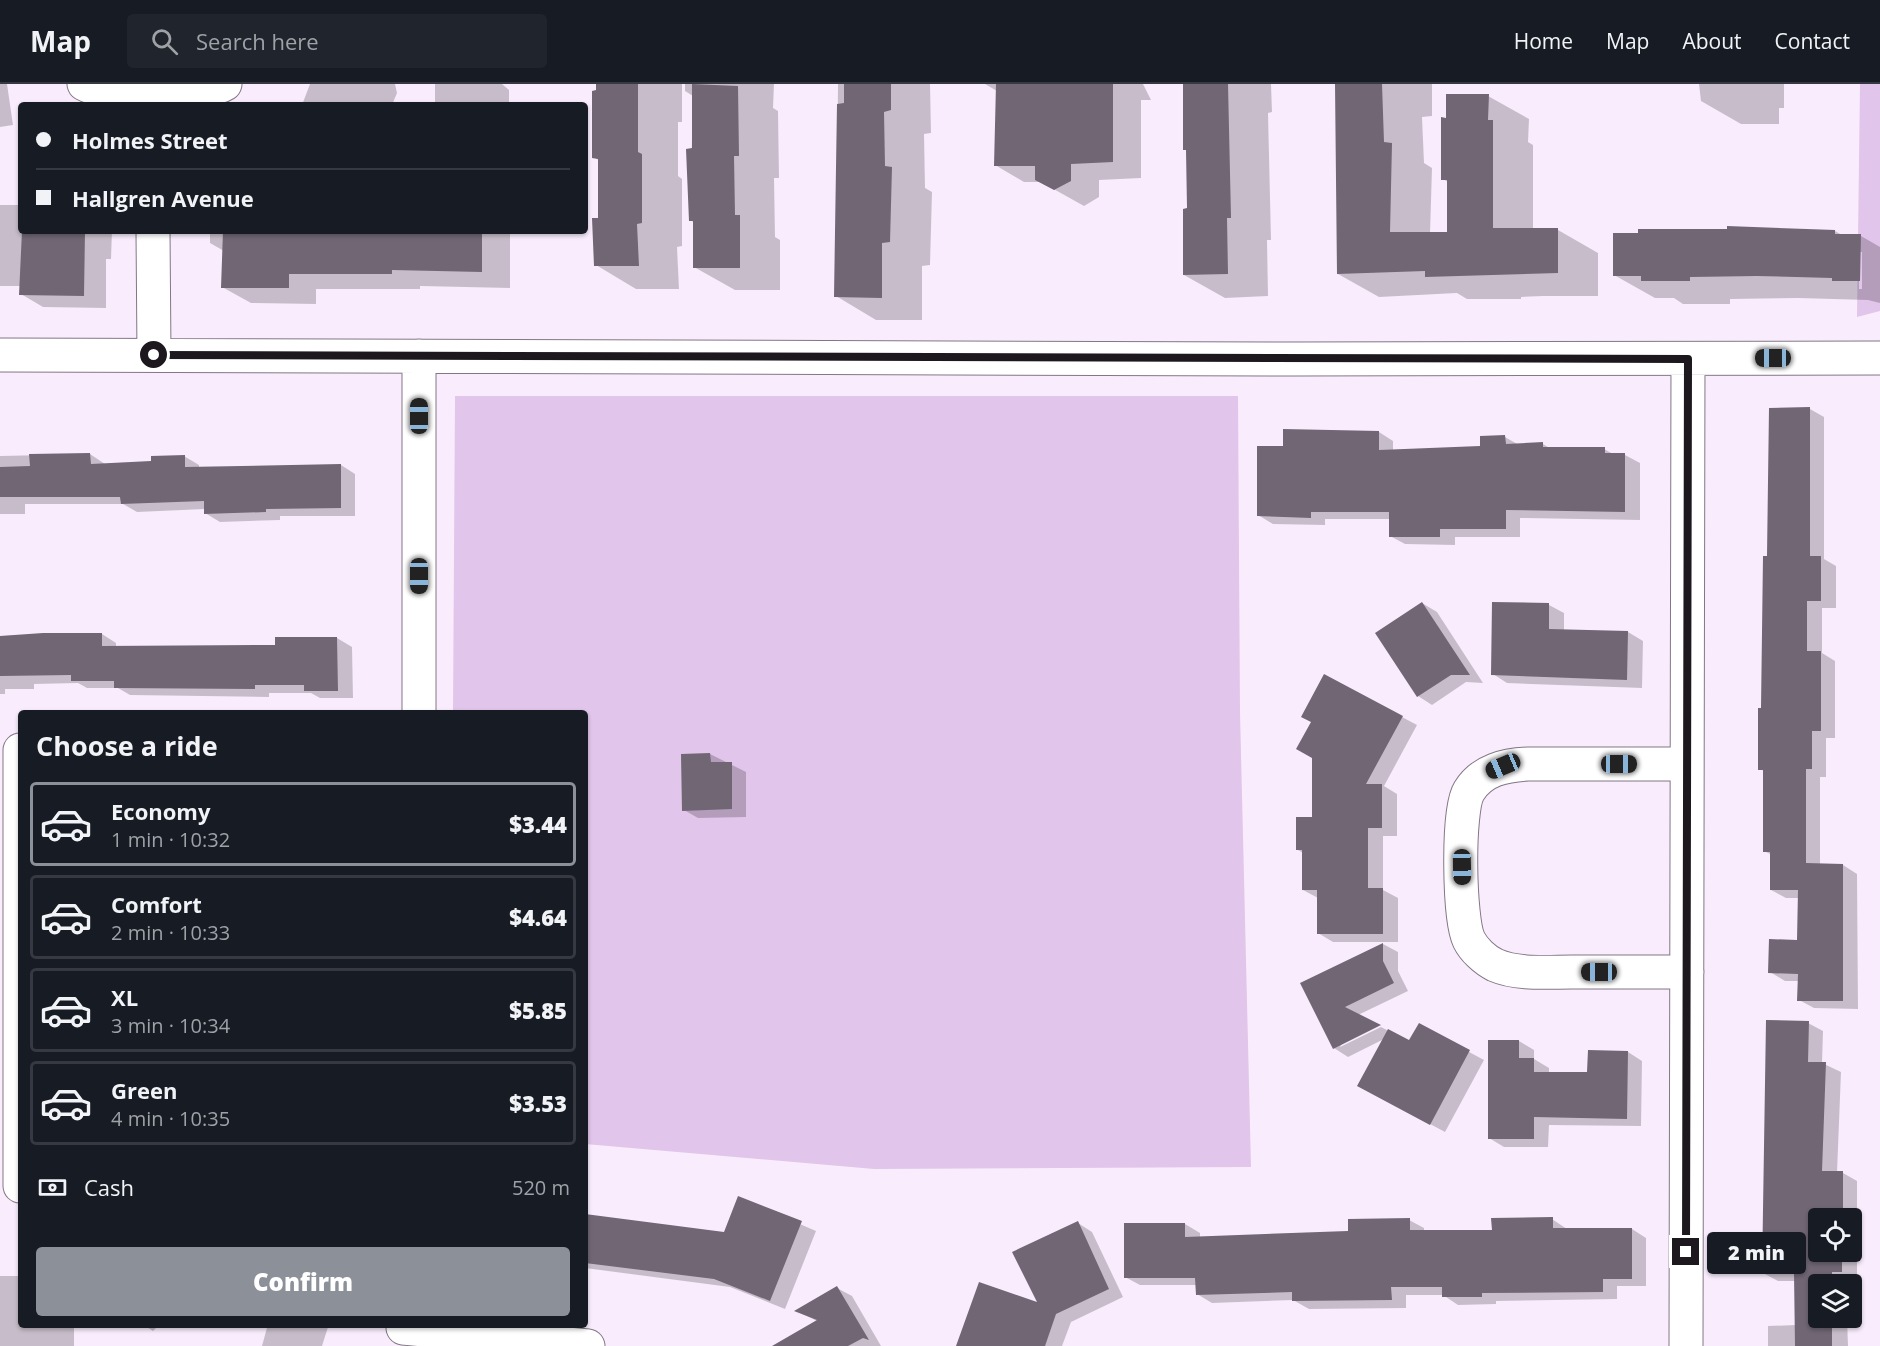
<!DOCTYPE html>
<html lang="en">
<head>
<meta charset="utf-8">
<style>
	body { margin:0; font-family:"Open Sans",sans-serif; background:#20242c; color:#f1f3f6; height:100vh; display:flex; flex-direction:column; font-size:22px; white-space:nowrap }
	* { box-sizing:border-box; margin:0 }
	p { font-size:20px; color:#9ea1a6 }
	.icon { flex:none; width:33px; height:33px; fill:none; stroke:currentColor; stroke-width:2; stroke-linecap:round; stroke-linejoin:round }
	.map { position:relative; flex:1; overflow:hidden }
	.side { position:absolute; left:18px; top:626px; width:570px; height:618px; display:flex; flex-direction:column; background:#171b24; border-radius:6px; box-shadow:0 2px 4px #0004 }
	.side>* { flex:none }
	.banner { position:absolute; left:18px; top:18px; width:570px; height:132px; border-radius:6px; box-shadow:0 2px 4px #0004; display:grid; align-content:center; height:132px; padding:0 18px; background:#171b24 }
	.buttons { position:absolute; left:1808px; top:1124px; display:grid; gap:12px }
	.buttons a { display:grid; place-items:center; width:54px; height:54px; border-radius:6px; background:#171b24; box-shadow:0 2px 4px #0004; font-size:30px }
	.end { position:absolute; width:27px; height:27px; margin:-14px; border:8px solid #1c181e; background:#fff; box-shadow:0 0 0 3px #fff }
	.from { border-radius:50% }
	.bubble { position:absolute; height:42px; border-radius:6px; background:#171b24; box-shadow:0 2px 4px #0004; font-size:20px; font-weight:800; line-height:42px; text-align:center }
	.car { position:absolute; width:18px; height:36px; margin:-18px -9px; border-radius:8px; box-shadow:0 0 4px 2px #0007; background:linear-gradient(#222 24%,#8ab4d8 0 40%,#222 0 76%,#8ab4d8 0 86%,#222 0) }
	.banner b { display:flex; align-items:center; gap:21px; height:57px; font-size:22px }
	.banner b+b { border-top:2px solid #363941 }
	.banner i { width:15px; height:15px; background:#f1f3f6 }
	ul { padding:0; list-style:none }
	li { display:flex; align-items:center; gap:18px; height:84px; margin:0 12px 9px; padding:0 6px; border:3px solid #363941; border-radius:6px }
	li div { flex:1 }
	li b { display:block; font-size:22px }
	li em { font-style:normal; font-weight:800 }
	li.on { border-color:#8c9099 }
	li>.icon { width:54px; height:54px; stroke-width:1.5 }
	h2 { padding:0 18px; font-size:27px; line-height:72px }
	.pay { display:flex; align-items:center; gap:15px; height:66px; padding:0 18px; font-size:22px }
	.pay p { margin-inline-start:auto }
	.cta { display:flex; gap:12px; margin-top:auto; padding:12px 18px }
	.cta a { flex:1; height:69px; border-radius:6px; background:#8c9099; color:#fff; font-size:24px; font-weight:800; line-height:69px; text-align:center }
	header { display:flex; align-items:center; gap:36px; box-sizing:border-box; height:84px; padding:0 30px; background:#171b24; border-bottom:2px solid #363941 }
	header strong { font-size:28px }
	nav { display:flex; gap:33px; margin-inline-start:auto; font-size:21px }
	.search { width:420px; height:54px; background:#20242c; display:flex; align-items:center; gap:15px; box-sizing:border-box; padding:0 21px; border-radius:6px; color:#9ea1a6; font-size:22px }
	.map>svg:first-child { display:block }
	.green { fill:#e1c5ea }
	.shadow { fill:#0003; fill-rule:evenodd }
	.building { fill:#706674 }
	.lines { fill:none; stroke-linecap:round; stroke-linejoin:round }
	.minor-casing { stroke:#827785; stroke-width:35 }
	.minor { stroke:#fff; stroke-width:33 }
	.route { stroke:#1c181e; stroke-width:8 }
</style>
</head>
<body>
<header>
<strong>Map</strong>
<div class="search"><svg class="icon" aria-label="search" viewBox="0 0 24 24"><circle cx="10" cy="10" r="6"/><path d="M15 15l6 6"/></svg>Search here</div>
<nav><a>Home</a><a>Map</a><a>About</a><a>Contact</a></nav>
</header>
<div class="map">
<svg width="1880" height="1262" viewBox="0 0 1880 1262">
	<rect width="100%" height="100%" fill="#f9edfd"/>
	<!-- green -->
	<path class="green" d="M 1860,0 L 1880,0 L 1880,227 L 1857,233 Z
		M 455,312 L 1238,312 L 1240,628 L 1251,1083 L 874,1085 L 585,1060 L 585,628 L 453,628 Z"/>
	<!-- shadow -->
	<path class="shadow" d="M 0,0 L 7,0 L 13,41 L 0,43 Z
		M 310,0 L 395,0 L 397,9 L 392,21 L 302,21 Z
		M 435,0 L 502,0 L 509,6 L 509,21 L 435,21 Z
		M 598,0 L 682,0 L 682,38 L 678,38 L 678,92 L 682,95 L 682,162 L 677,163 L 679,205 L 636,205 L 596,181 L 600,135 L 600,77 L 594,73 Z
		M 685,0 L 774,0 L 773,24 L 778,27 L 779,94 L 774,94 L 775,153 L 780,156 L 780,206 L 735,206 L 694,183 L 695,139 L 690,136 L 693,12 L 685,7 Z
		M 838,0 L 930,0 L 931,49 L 924,50 L 925,104 L 932,108 L 930,181 L 922,182 L 922,236 L 876,236 L 836,212 Z
		M 985,0 L 1143,0 L 1151,16 L 1141,16 L 1141,94 L 1099,96 L 1099,113 L 1084,122 L 1041,98 L 1024,98 L 995,81 L 997,7 Z
		M 1184,0 L 1271,0 L 1272,28 L 1268,29 L 1271,156 L 1267,156 L 1268,212 L 1225,214 L 1184,191 L 1189,126 Z
		M 1336,0 L 1432,0 L 1432,32 L 1422,33 L 1424,79 L 1432,84 L 1430,150 L 1448,150 L 1448,98 L 1443,95 L 1448,35 L 1488,12 L 1529,35 L 1528,58 L 1533,61 L 1533,146 L 1558,146 L 1598,169 L 1598,212 L 1543,212 L 1521,213 L 1521,215 L 1467,215 L 1457,209 L 1379,213 L 1338,190 Z
		M 1699,0 L 1784,0 L 1784,24 L 1779,24 L 1779,40 L 1741,40 L 1701,17 Z
		M 0,121 L 21,121 L 21,147 L 112,147 L 111,175 L 106,175 L 106,224 L 43,223 L 21,210 L 21,202 L 0,202 Z
		M 210,147 L 510,147 L 510,204 L 420,202 L 420,205 L 316,205 L 316,220 L 251,219 L 222,203 L 224,167 L 210,159 Z
		M 1835,147 L 1842,151 L 1861,152 L 1880,163 L 1880,219 L 1868,216 L 1798,214 L 1730,215 L 1730,220 L 1683,220 L 1674,214 L 1655,214 L 1614,191 ZM 1859,168 L 1862,168 L 1862,205 L 1859,205 Z
		M 1810,325 L 1824,333 L 1824,475 L 1836,482 L 1836,524 L 1822,524 L 1822,569 L 1835,577 L 1835,654 L 1826,654 L 1826,693 L 1820,693 L 1820,781 L 1843,781 L 1857,790 L 1858,925 L 1814,924 L 1799,916 L 1799,897 L 1785,897 L 1770,888 L 1799,857 L 1799,814 L 1786,814 L 1771,806 L 1772,771 L 1764,767 L 1764,687 L 1760,685 L 1769,473 Z
		M 1379,348 L 1393,357 L 1393,367 L 1481,364 L 1505,353 L 1519,361 L 1543,360 L 1551,365 L 1604,365 L 1615,371 L 1625,371 L 1640,379 L 1640,436 L 1520,434 L 1520,453 L 1455,453 L 1455,461 L 1405,460 L 1390,452 L 1390,435 L 1325,435 L 1325,441 L 1273,440 L 1258,431 L 1285,364 Z
		M 90,370 L 105,380 L 152,378 L 184,372 L 199,381 L 199,384 L 341,381 L 355,390 L 355,432 L 280,432 L 280,436 L 220,438 L 205,429 L 205,425 L 137,428 L 123,420 L 25,420 L 25,430 L 0,430 L 0,372 Z
		M 1422,519 L 1437,528 L 1483,599 L 1466,598 L 1432,621 L 1418,612 Z
		M 1494,520 L 1549,521 L 1564,529 L 1564,547 L 1628,548 L 1643,557 L 1642,604 L 1507,599 L 1493,590 Z
		M 102,550 L 116,559 L 116,563 L 276,563 L 337,554 L 352,563 L 353,614 L 320,614 L 311,609 L 269,609 L 269,613 L 130,611 L 118,604 L 87,604 L 78,599 L 34,600 L 34,605 L 5,605 L 5,610 L 0,610 L 0,552 Z
		M 1402,633 L 1417,641 L 1384,702 L 1397,710 L 1397,752 L 1383,752 L 1383,806 L 1398,814 L 1398,858 L 1333,858 L 1318,849 L 1318,814 L 1303,806 L 1303,769 L 1298,766 L 1314,734 Z
		M 710,670 L 746,688 L 746,733 L 698,734 L 684,726 Z
		M 1383,860 L 1398,868 L 1398,887 L 1408,907 L 1358,931 L 1340,963 L 1381,943 L 1410,958 L 1419,941 L 1484,976 L 1445,1048 L 1374,1010 L 1384,955 L 1348,973 L 1334,964 L 1302,900 Z
		M 1808,939 L 1823,947 L 1822,979 L 1841,988 L 1837,1089 L 1843,1089 L 1857,1097 L 1857,1195 L 1846,1195 L 1846,1200 L 1818,1200 L 1818,1233 L 1847,1233 L 1848,1262 L 1768,1262 L 1768,1242 L 1796,1241 L 1795,1197 L 1778,1197 L 1763,1189 ZM 1818,1134 L 1851,1134 L 1851,1167 L 1818,1167 Z
		M 1489,957 L 1519,957 L 1534,966 L 1534,975 L 1549,984 L 1549,989 L 1589,989 L 1628,968 L 1642,977 L 1641,1042 L 1549,1041 L 1548,1063 L 1504,1063 L 1489,1054 Z
		M 739,1114 L 816,1147 L 785,1225 L 730,1203 L 585,1184 L 585,1132 L 725,1149 Z
		M 1552,1135 L 1567,1145 L 1632,1145 L 1646,1154 L 1646,1202 L 1617,1202 L 1617,1215 L 1496,1217 L 1496,1220 L 1458,1221 L 1443,1211 L 1406,1211 L 1406,1224 L 1309,1225 L 1293,1216 L 1212,1219 L 1197,1210 L 1197,1201 L 1140,1201 L 1125,1193 L 1125,1140 L 1185,1140 L 1200,1149 L 1200,1154 L 1350,1148 L 1409,1136 L 1424,1144 L 1424,1147 L 1493,1147 Z
		M 1078,1139 L 1092,1148 L 1123,1213 L 1071,1238 L 1062,1262 L 965,1262 L 1039,1221 Z
		M 0,1192 L 21,1192 L 21,1240 L 74,1240 L 74,1262 L 0,1262 Z
		M 837,1204 L 852,1212 L 881,1262 L 775,1262 L 817,1237 L 797,1227 Z
		M 142,1240 L 160,1240 L 153,1247 Z
		M 268,1240 L 329,1240 L 322,1262 L 262,1262 Z"/>
	<!-- building -->
	<path class="building" d="M 596,0 L 638,0 L 638,68 L 642,70 L 642,139 L 637,140 L 639,182 L 594,182 L 592,134 L 598,134 L 598,75 L 592,74 L 592,7 L 596,6 Z
		M 692,0 L 738,2 L 739,72 L 734,72 L 735,131 L 740,131 L 740,184 L 693,184 L 693,137 L 689,137 L 686,65 L 692,64 Z
		M 844,0 L 891,0 L 891,26 L 884,28 L 885,82 L 892,83 L 890,158 L 882,159 L 882,214 L 834,213 L 837,20 L 844,19 Z
		M 996,0 L 1113,0 L 1113,78 L 1071,80 L 1071,97 L 1054,106 L 1035,96 L 1035,82 L 994,82 Z
		M 1183,0 L 1228,0 L 1231,134 L 1227,134 L 1228,190 L 1183,191 L 1183,125 L 1187,124 L 1186,66 L 1183,66 Z
		M 1335,0 L 1382,0 L 1384,58 L 1392,59 L 1390,148 L 1447,148 L 1447,96 L 1441,96 L 1441,33 L 1446,34 L 1446,10 L 1489,10 L 1488,36 L 1493,36 L 1493,144 L 1558,144 L 1558,189 L 1425,193 L 1425,187 L 1337,190 Z
		M 1727,142 L 1835,146 L 1835,150 L 1861,150 L 1860,197 L 1832,197 L 1832,194 L 1757,192 L 1690,193 L 1690,197 L 1641,197 L 1641,192 L 1613,192 L 1613,149 L 1638,149 L 1638,145 L 1727,145 Z
		M 22,147 L 85,147 L 84,212 L 19,211 Z
		M 223,147 L 482,147 L 482,188 L 392,186 L 392,190 L 289,190 L 289,204 L 221,204 Z
		M 1810,323 L 1810,472 L 1821,472 L 1821,517 L 1807,517 L 1807,567 L 1821,567 L 1821,647 L 1812,647 L 1812,685 L 1806,685 L 1806,779 L 1843,780 L 1843,917 L 1797,917 L 1798,890 L 1768,889 L 1769,855 L 1797,856 L 1798,806 L 1770,806 L 1770,768 L 1763,768 L 1763,686 L 1758,686 L 1758,624 L 1761,624 L 1763,472 L 1767,472 L 1769,324 Z
		M 1283,345 L 1379,347 L 1379,366 L 1480,362 L 1480,352 L 1505,351 L 1506,360 L 1543,358 L 1543,363 L 1605,363 L 1605,369 L 1625,369 L 1625,428 L 1506,426 L 1506,445 L 1440,445 L 1440,453 L 1389,453 L 1389,428 L 1311,428 L 1311,434 L 1257,432 L 1257,362 L 1283,362 Z
		M 90,369 L 91,380 L 151,377 L 151,372 L 185,371 L 185,383 L 341,380 L 341,424 L 266,425 L 266,428 L 204,430 L 204,417 L 121,420 L 120,413 L 0,413 L 0,383 L 30,382 L 29,370 Z
		M 1422,518 L 1470,591 L 1451,591 L 1417,613 L 1375,549 Z
		M 1492,518 L 1549,519 L 1549,545 L 1628,547 L 1627,596 L 1491,591 Z
		M 43,549 L 102,549 L 102,562 L 275,561 L 275,553 L 337,553 L 338,607 L 304,607 L 304,601 L 255,601 L 255,605 L 114,604 L 114,597 L 71,597 L 71,591 L 0,592 L 0,552 Z
		M 1324,590 L 1403,632 L 1366,700 L 1382,700 L 1382,744 L 1368,744 L 1368,804 L 1383,804 L 1383,850 L 1317,850 L 1317,806 L 1302,806 L 1302,766 L 1296,766 L 1296,733 L 1312,733 L 1312,674 L 1296,665 L 1311,638 L 1301,633 Z
		M 710,669 L 711,678 L 732,678 L 732,725 L 682,727 L 681,670 Z
		M 1383,859 L 1383,877 L 1394,899 L 1345,923 L 1381,941 L 1333,965 L 1300,899 Z
		M 1766,936 L 1809,937 L 1808,978 L 1826,978 L 1822,1087 L 1843,1087 L 1843,1134 L 1818,1134 L 1818,1167 L 1842,1167 L 1842,1188 L 1832,1188 L 1832,1200 L 1818,1200 L 1818,1233 L 1832,1233 L 1832,1262 L 1795,1262 L 1794,1189 L 1762,1189 Z
		M 1419,939 L 1470,966 L 1430,1041 L 1357,1002 L 1388,945 L 1409,956 Z
		M 1488,956 L 1519,956 L 1519,974 L 1534,974 L 1534,988 L 1587,988 L 1588,966 L 1628,967 L 1627,1035 L 1534,1033 L 1534,1055 L 1488,1055 Z
		M 738,1112 L 802,1137 L 770,1217 L 714,1195 L 585,1179 L 585,1130 L 724,1148 Z
		M 1553,1133 L 1553,1144 L 1632,1144 L 1632,1195 L 1603,1195 L 1603,1208 L 1482,1209 L 1482,1213 L 1442,1213 L 1442,1203 L 1391,1203 L 1392,1216 L 1292,1217 L 1292,1208 L 1196,1211 L 1195,1194 L 1124,1194 L 1124,1139 L 1185,1139 L 1185,1153 L 1348,1147 L 1348,1135 L 1410,1134 L 1410,1146 L 1492,1146 L 1491,1134 Z
		M 1078,1137 L 1109,1205 L 1056,1230 L 1045,1262 L 956,1262 L 979,1198 L 1037,1218 L 1012,1168 Z
		M 837,1202 L 869,1256 L 863,1254 L 848,1262 L 772,1262 L 817,1236 L 794,1227 Z"/>
	<g class="lines">
		<!-- minor casing -->
		<g class="minor-casing">
			<path id="minor" d="M 84,0 C 106,13 204,13 225,0
				M 153,147 L 154,271
				M 0,271 L 1293,275 L 1880,274
				M 419,272 L 419,628
				M 20,666 L 20,1102
				M 1687,888 C 1649,888 1610,888 1572,888 C 1548,888 1518,891 1495,881 C 1485,876 1474,866 1469,856 C 1459,836 1457,726 1469,707 C 1482,686 1505,681 1528,680 L 1687,680
				M 403,1244 L 588,1262
				M 1686,1262 L 1688,275"/>
		</g>
		<!-- minor -->
		<use href="#minor" class="minor"/>
	</g>
	<g class="lines">
		<!-- route -->
		<path class="route" d="M 154,271 L 1688,275 L 1686,1168"/>
	</g>
</svg>
<div class="buttons">
<a><svg class="icon" aria-label="locate" viewBox="0 0 24 24"><circle cx="12" cy="12" r="6"/><path d="M12 2v4M12 18v4M2 12h4M18 12h4"/></svg></a>
<a><svg class="icon" aria-label="layers" viewBox="0 0 24 24"><path d="M12 4l9 5-9 5-9-5zM3 14l9 5 9-5"/></svg></a>
</div>
<i class="end from" style="left:154px;top:271px"></i>
<i class="end" style="left:1686px;top:1168px"></i>
<div class="bubble" style="left:1707px;top:1148px;width:99px">2 min</div>
<i class="car" style="left:1773px;top:274px;rotate:270deg"></i>
<i class="car" style="left:419px;top:332px;rotate:0deg"></i>
<i class="car" style="left:419px;top:492px;rotate:180deg"></i>
<i class="car" style="left:1619px;top:680px;rotate:90deg"></i>
<i class="car" style="left:1503px;top:682px;rotate:247deg"></i>
<i class="car" style="left:1462px;top:783px;rotate:179deg"></i>
<i class="car" style="left:1599px;top:888px;rotate:270deg"></i>
<div class="banner">
<b><i class="from"></i>Holmes Street</b>
<b><i></i>Hallgren Avenue</b>
</div>
<section class="side">
<h2>Choose a ride</h2>
<ul>
<li class="on"><svg class="icon" aria-label="car" viewBox="0 0 24 24"><path d="M5 17H2v-5l4-1 3-4h7l3 4 3 1v5h-3M9 17h6M6 11h13"/><circle cx="7" cy="17" r="2"/><circle cx="17" cy="17" r="2"/></svg><div><b>Economy</b><p>1 min · 10:32</p></div><em>$3.44</em></li>
<li><svg class="icon" aria-label="car" viewBox="0 0 24 24"><path d="M5 17H2v-5l4-1 3-4h7l3 4 3 1v5h-3M9 17h6M6 11h13"/><circle cx="7" cy="17" r="2"/><circle cx="17" cy="17" r="2"/></svg><div><b>Comfort</b><p>2 min · 10:33</p></div><em>$4.64</em></li>
<li><svg class="icon" aria-label="car" viewBox="0 0 24 24"><path d="M5 17H2v-5l4-1 3-4h7l3 4 3 1v5h-3M9 17h6M6 11h13"/><circle cx="7" cy="17" r="2"/><circle cx="17" cy="17" r="2"/></svg><div><b>XL</b><p>3 min · 10:34</p></div><em>$5.85</em></li>
<li><svg class="icon" aria-label="car" viewBox="0 0 24 24"><path d="M5 17H2v-5l4-1 3-4h7l3 4 3 1v5h-3M9 17h6M6 11h13"/><circle cx="7" cy="17" r="2"/><circle cx="17" cy="17" r="2"/></svg><div><b>Green</b><p>4 min · 10:35</p></div><em>$3.53</em></li>
</ul>
<div class="pay"><svg class="icon" aria-label="cash" viewBox="0 0 24 24"><path d="M3 7h18v10H3z"/><circle cx="12" cy="12" r="2"/></svg>Cash<p>520 m</p></div>
<div class="cta"><a>Confirm</a></div>
</section>
</div>
</body>
</html>
